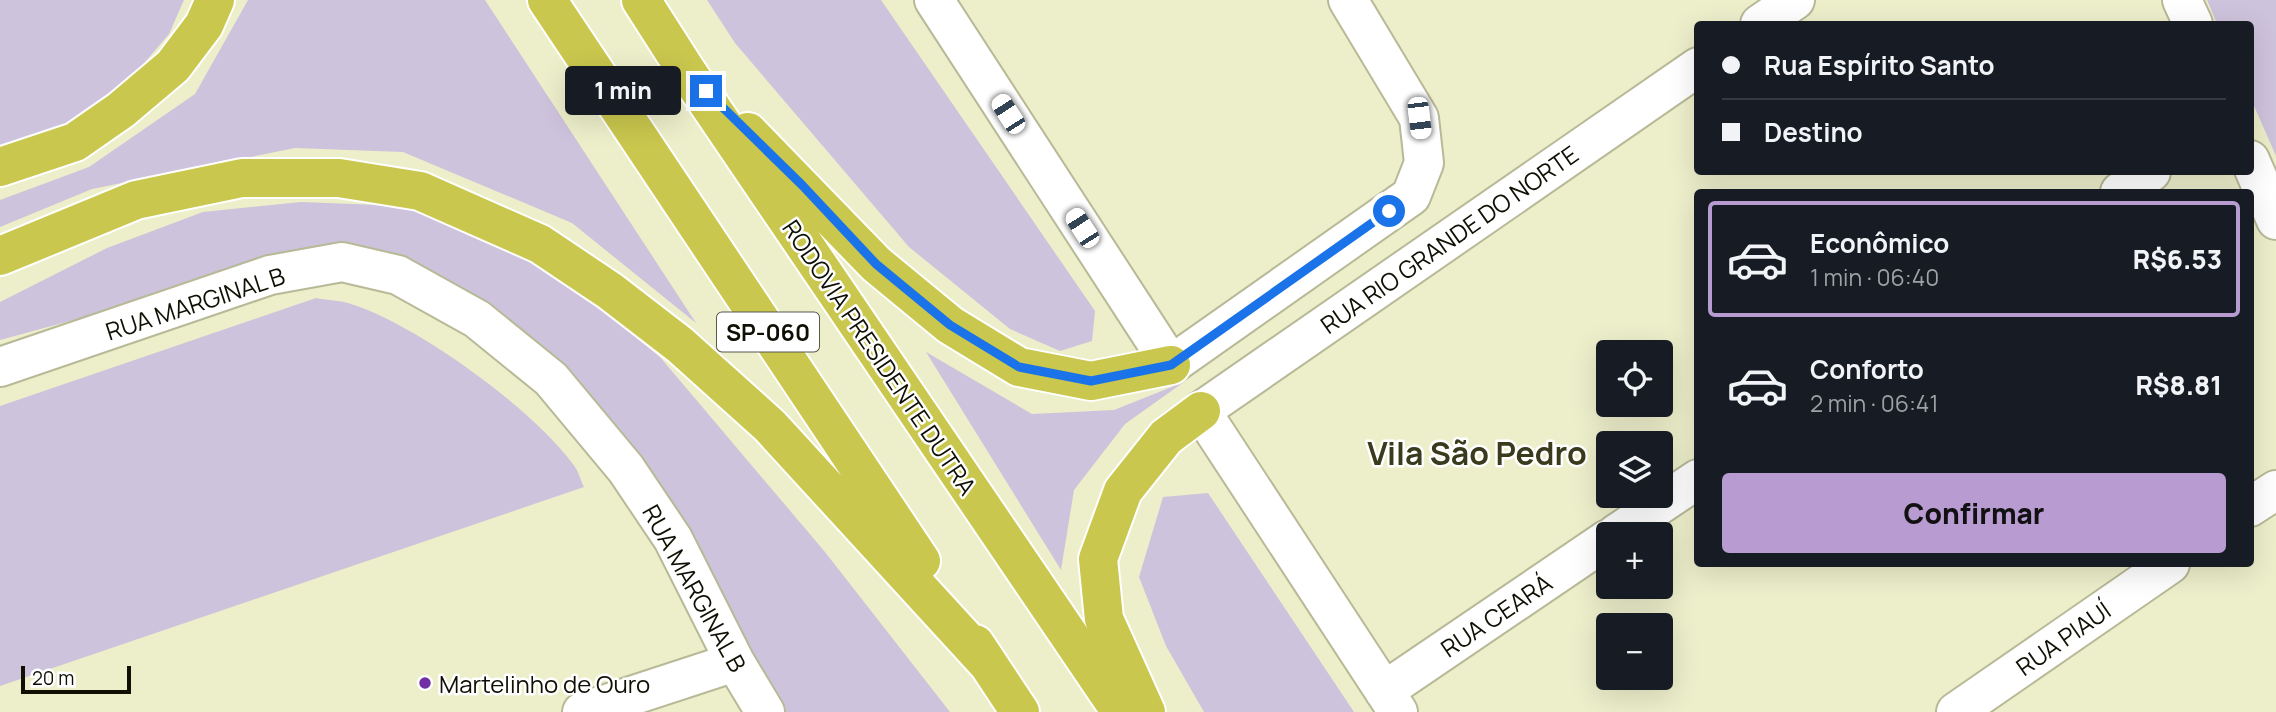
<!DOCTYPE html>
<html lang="pt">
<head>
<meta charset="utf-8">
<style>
	body { margin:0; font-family:Manrope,sans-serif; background:#20242c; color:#f1f3f6; height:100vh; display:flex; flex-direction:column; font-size:26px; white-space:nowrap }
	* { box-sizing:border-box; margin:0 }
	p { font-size:23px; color:#9ea1a6 }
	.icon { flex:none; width:38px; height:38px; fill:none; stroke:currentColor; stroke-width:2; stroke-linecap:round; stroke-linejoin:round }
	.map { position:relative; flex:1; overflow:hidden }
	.side { position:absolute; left:1694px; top:189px; width:560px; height:378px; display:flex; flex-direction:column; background:#171b24; border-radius:7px; box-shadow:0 7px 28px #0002 }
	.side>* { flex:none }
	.top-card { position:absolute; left:1694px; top:21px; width:560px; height:154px; border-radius:7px; box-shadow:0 7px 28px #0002; display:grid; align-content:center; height:154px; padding:0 28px; background:#171b24 }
	.controls { position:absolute; left:1596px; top:340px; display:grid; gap:14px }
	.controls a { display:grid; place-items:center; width:77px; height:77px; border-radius:7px; background:#171b24; box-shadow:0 7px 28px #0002; font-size:35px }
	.scale { position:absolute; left:21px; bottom:18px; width:110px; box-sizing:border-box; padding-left:7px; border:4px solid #0f0f04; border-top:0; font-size:19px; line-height:24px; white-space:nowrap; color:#0f0f04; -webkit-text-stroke:5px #fff; paint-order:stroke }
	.end { position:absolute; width:32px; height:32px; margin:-16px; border:9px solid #1a73e8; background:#fff; box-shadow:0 0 0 4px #fff }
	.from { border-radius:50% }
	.bubble { position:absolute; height:49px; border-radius:7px; background:#171b24; box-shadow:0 7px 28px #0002; font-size:23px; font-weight:800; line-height:49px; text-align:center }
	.car { position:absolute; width:21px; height:42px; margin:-21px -10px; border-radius:9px; box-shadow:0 0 5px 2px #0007; background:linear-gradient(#fff 24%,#345 0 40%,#fff 0 76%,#345 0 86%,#fff 0) }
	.top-card b { display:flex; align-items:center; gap:24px; height:66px; font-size:26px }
	.top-card b+b { border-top:2px solid #363941 }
	.top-card i { width:18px; height:18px; background:#f1f3f6 }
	ul { padding:12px 0 0; list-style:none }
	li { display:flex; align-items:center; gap:21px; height:116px; margin:0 14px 10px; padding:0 14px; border:4px solid transparent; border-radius:7px }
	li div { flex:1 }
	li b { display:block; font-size:26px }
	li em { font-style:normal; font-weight:800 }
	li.active { border-color:#b79bd1 }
	li>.icon { width:63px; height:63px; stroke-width:1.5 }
	.primary-button { display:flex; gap:14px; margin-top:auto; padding:14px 28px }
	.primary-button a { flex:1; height:80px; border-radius:7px; background:#b79bd1; color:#111; font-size:28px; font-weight:800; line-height:80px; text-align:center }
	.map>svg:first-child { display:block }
	.green { fill:#cec3dc }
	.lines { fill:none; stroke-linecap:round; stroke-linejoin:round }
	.street-casing { stroke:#b8b997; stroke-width:42 }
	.highway-casing { stroke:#fff; stroke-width:42 }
	.street { stroke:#fff; stroke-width:38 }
	.highway { stroke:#c9c74d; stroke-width:38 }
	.route { stroke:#1a73e8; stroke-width:9 }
	.poi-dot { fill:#712fa3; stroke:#fff; stroke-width:2.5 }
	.labels { text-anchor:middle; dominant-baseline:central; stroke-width:5; stroke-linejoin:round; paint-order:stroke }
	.shield { fill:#fff; stroke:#57574f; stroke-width:2 }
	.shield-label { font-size:23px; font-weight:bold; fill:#0f0f04 }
	.street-label { font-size:24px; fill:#0f0f04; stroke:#fff }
	.poi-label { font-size:24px; fill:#0f0f04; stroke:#fff; text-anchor:start }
	.district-label { font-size:32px; font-weight:bold; fill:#3a3a1c; stroke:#fff }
</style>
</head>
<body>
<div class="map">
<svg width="2276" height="712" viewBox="0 0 2276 712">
	<rect width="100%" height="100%" fill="#edeeca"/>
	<!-- green -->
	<path class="green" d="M 0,0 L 184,0 L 169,34 L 112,101 L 33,142 L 0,147 Z
		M 248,0 L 485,0 L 696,323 L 572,223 L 403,152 L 295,148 L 92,189 L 0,227 L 0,200 L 89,167 L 195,94 Z
		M 707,0 L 881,0 L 1095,311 L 1092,341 L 1060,351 L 1010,329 L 909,247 L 735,43 Z
		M 2207,0 L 2276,0 L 2276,156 L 2251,99 L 2250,24 L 2217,24 Z
		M 301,202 L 407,206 L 482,237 L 565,279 L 660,357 L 825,552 L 950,712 L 781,712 L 578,386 L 317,254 L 0,340 L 0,302 L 107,248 L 203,212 Z
		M 316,298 C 326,300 337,300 348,303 C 413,322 532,408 572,463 C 578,469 580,479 584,487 L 0,686 L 0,406 Z
		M 926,352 L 1032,414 L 1114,410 L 1184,382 L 1125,424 L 1074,490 L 1061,570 Z
		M 1208,493 L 1354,712 L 1204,712 L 1166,646 L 1139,577 L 1163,497 Z"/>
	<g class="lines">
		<!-- street casing -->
		<g class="street-casing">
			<path id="street" d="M 934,0 L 1171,365 L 1411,196 L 1424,163 L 1419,118 L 1348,0
				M 2182,0 L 2193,24
				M 1760,24 L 1795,0
				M 2250,160 L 2276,220
				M 2120,192 L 2151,172
				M 0,367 L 270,275 L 342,262 L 398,275 L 477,319 L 551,379 L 626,469 L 673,539 L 735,662 L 765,712
				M 2250,507 L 2276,490
				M 1616,534 L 1698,479
				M 1384,691 L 1608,539
				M 582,712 L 735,662
				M 1398,712 L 1201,411 L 1698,67
				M 1956,712 L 2170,564"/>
		</g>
		<!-- highway casing -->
		<g class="highway-casing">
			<path id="highway" d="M 547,0 L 921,561
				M 641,0 L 687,72 L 1121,712
				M 748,132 L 876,264 L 950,325 L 1019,367 L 1091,381 L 1171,365
				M 0,167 L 75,142 L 121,110 L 173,66 L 204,25 L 215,0
				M 0,256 L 136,200 L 242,178 L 339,178 L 420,191 L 540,244 L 610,291 L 680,345 L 770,426 L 989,665
				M 975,644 L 1020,712
				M 1146,712 L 1104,619 L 1098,559 L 1123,491 L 1166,437 L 1201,411"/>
		</g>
		<!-- street -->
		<use href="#street" class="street"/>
		<!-- highway -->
		<use href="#highway" class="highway"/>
	</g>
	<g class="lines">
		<!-- route -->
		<path class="route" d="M 706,91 L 802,185 L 876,264 L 950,325 L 1019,367 L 1091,381 L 1171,365 L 1389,211"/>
	</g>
	<!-- markers -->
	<circle class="poi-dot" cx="425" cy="683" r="7"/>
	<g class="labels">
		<!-- shield labels -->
		<rect class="shield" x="717" y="312.5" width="102" height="39" rx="5"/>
		<g class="shield-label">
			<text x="768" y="332">SP-060</text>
		</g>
		<!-- street labels -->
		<g class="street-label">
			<text transform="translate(1449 239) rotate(-35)">RUA RIO GRANDE DO NORTE</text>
			<text transform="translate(195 303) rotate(-18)">RUA MARGINAL B</text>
			<text transform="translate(880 357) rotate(56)">RODOVIA PRESIDENTE DUTRA</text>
			<text transform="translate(695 588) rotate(61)">RUA MARGINAL B</text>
			<text transform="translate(1496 615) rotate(-34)">RUA CEARÁ</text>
			<text transform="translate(2063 638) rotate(-35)">RUA PIAUÍ</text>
		</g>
		<!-- poi labels -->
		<g class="poi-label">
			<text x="439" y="683">Martelinho de Ouro</text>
		</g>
		<!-- district labels -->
		<g class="district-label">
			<text x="1477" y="453">Vila São Pedro</text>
		</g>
	</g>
</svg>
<div class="controls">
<a><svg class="icon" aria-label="locate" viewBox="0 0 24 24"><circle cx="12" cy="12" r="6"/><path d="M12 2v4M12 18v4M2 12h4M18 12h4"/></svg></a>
<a><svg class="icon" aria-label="layers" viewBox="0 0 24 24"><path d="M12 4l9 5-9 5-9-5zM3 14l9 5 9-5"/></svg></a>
<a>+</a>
<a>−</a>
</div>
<div class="scale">20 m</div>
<i class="end from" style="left:1389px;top:211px"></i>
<i class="end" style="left:706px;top:91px"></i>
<div class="bubble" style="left:565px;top:66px;width:116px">1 min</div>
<i class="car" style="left:1008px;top:114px;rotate:327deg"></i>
<i class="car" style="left:1419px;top:118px;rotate:173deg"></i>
<i class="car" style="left:1082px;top:228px;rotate:327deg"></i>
<div class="top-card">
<b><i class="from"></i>Rua Espírito Santo</b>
<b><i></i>Destino</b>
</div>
<section class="side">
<ul>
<li class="active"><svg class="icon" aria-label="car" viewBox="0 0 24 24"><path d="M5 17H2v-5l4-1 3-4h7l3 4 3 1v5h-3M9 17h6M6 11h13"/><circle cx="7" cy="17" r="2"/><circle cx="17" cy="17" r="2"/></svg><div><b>Econômico</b><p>1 min · 06:40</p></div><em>R$6.53</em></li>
<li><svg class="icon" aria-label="car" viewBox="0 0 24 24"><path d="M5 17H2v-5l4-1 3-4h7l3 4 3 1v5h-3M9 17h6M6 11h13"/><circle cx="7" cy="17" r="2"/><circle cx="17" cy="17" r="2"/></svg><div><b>Conforto</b><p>2 min · 06:41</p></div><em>R$8.81</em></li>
</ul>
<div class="primary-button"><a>Confirmar</a></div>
</section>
</div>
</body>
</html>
